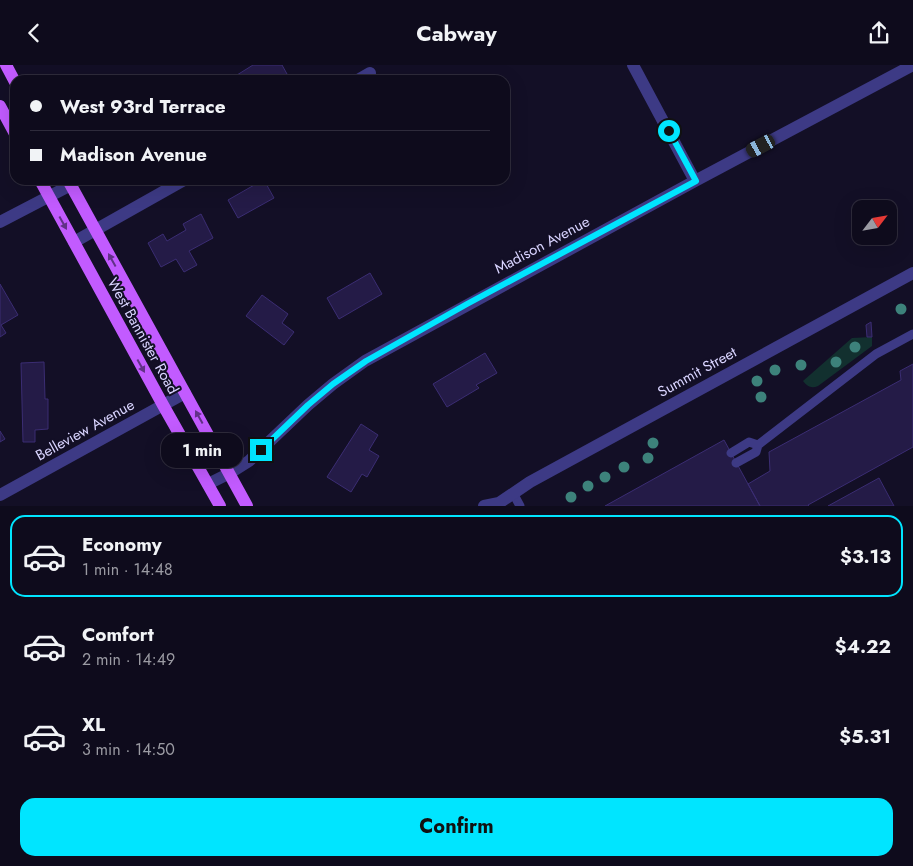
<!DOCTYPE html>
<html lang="en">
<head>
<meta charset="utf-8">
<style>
	body { margin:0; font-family:Jost,sans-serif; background:#171425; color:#f1f3f6; height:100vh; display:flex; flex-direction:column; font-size:19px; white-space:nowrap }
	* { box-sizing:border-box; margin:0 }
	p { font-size:16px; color:#9b9ba3 }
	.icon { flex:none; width:28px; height:28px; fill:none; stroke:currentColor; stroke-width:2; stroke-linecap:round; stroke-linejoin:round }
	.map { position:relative; height:441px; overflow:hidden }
	.panel { display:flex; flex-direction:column; background:#0e0b1c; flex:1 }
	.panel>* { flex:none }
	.guide { position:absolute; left:10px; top:10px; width:500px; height:110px; border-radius:15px; box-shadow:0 5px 20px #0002,0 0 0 1px #2e2b3b; display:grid; align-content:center; height:110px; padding:0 20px; background:#0e0b1c }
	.needle { width:32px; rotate:59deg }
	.controls { position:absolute; left:852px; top:135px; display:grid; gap:10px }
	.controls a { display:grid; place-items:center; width:45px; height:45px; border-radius:10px; background:#0e0b1c; box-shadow:0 5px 20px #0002,0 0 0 1px #2e2b3b; font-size:25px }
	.end { position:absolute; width:22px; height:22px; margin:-11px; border:6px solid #00e5ff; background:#111; box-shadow:0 0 0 2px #111 }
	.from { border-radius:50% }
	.bubble { position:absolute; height:35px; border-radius:15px; background:#0e0b1c; box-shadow:0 5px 20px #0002,0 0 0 1px #2e2b3b; font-size:16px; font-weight:700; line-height:35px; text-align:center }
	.car { position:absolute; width:15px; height:30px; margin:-15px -8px; border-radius:6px; box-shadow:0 0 4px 1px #0007; background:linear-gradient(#222 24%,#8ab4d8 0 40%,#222 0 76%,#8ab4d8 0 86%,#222 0) }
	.guide b { display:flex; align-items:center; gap:18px; height:48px; font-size:19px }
	.guide b+b { border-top:1px solid #2e2b3b }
	.guide i { width:12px; height:12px; background:#f1f3f6 }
	ul { padding:9px 0 0; list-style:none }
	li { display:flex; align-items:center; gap:15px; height:82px; margin:0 10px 8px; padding:0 10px; border:2px solid transparent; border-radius:15px }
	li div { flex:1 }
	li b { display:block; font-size:19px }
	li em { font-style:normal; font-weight:700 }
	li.active { border-color:#00e5ff }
	li>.icon { width:45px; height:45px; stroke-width:1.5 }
	.action { display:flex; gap:10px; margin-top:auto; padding:10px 20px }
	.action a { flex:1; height:58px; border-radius:15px; background:#00e5ff; color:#111; font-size:20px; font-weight:700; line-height:58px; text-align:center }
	header { display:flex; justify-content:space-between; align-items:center; height:65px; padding:0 20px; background:#0e0b1c; font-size:22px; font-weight:700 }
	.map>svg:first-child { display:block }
	.green { fill:#12302f }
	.building { fill:#241b47; stroke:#3b2d73 }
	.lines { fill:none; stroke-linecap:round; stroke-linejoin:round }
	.service { stroke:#3d3a85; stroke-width:9 }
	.minor { stroke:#3d3a85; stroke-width:12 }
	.primary { stroke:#c25bff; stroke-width:12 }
	.tree { fill:#3d827b }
	.oneway { fill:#623188 }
	.route { stroke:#00e5ff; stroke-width:6 }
	.labels { text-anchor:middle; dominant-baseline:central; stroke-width:4; stroke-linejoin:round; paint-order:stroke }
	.street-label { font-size:15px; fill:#d9d4ff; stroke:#130f26 }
</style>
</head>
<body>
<header><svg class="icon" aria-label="back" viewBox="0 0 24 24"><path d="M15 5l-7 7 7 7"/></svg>Cabway<svg class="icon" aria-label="share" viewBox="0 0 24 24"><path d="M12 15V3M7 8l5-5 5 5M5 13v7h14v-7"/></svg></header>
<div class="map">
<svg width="913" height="441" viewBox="0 0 913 441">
	<rect width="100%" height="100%" fill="#130f26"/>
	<!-- green -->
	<path class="green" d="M 872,272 L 872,281 L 818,321 C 811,324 807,321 803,316 L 852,273 Z"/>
	<!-- building -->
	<path class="building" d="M 253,0 L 282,0 L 287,9 L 276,15 L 229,15 Z
		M 263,115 L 264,115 L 274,133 L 238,153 L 228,135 Z
		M 201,149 L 213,173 L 189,186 L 197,200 L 184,207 L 176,194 L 161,202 L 148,178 L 163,169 L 167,176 L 186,165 L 183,159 Z
		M 370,208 L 382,229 L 339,254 L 327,233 Z
		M 0,219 L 18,250 L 1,260 L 6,268 L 0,272 Z
		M 262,230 L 288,249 L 282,258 L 294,267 L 284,280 L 246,251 Z
		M 871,257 L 872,272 L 867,272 L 866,260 Z
		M 485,288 L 497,308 L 476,320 L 479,323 L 447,342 L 433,319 Z
		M 44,297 L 45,334 L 48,334 L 48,364 L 35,365 L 35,377 L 23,377 L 21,298 Z
		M 913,299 L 913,382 L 808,440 L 809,441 L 760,441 L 748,419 L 770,406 L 769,387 L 901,315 L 900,306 Z
		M 361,359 L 378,370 L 369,385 L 379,391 L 367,412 L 362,409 L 351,427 L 327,412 Z
		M 0,366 L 5,374 L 0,377 Z
		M 724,375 L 760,441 L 605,441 Z
		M 879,413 L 894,441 L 828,441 Z"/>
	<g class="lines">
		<!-- service -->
		<path class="service" d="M 731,388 L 749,377 L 758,380
			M 736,398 L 756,387 L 758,380 L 876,289 L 913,269
			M 513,428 L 520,441"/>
		<!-- minor -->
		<path class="minor" d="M 633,0 L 695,116
			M 358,15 L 370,8
			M 0,157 L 71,120
			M 74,177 L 184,115
			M 208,419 L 230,408 L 249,396 L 308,340 L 333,319 L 365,296 L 695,116 L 913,0
			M 0,430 L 185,328
			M 484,441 L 499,438 L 530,417 L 913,208"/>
		<!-- primary -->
		<path class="primary" d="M 6,0 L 15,17
			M 0,41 L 15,69
			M 40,115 L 163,340 L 220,441
			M 68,115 L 247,441"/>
	</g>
	<!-- trees -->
	<g class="tree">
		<circle cx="901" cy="244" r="5.5"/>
		<circle cx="855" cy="282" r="5.5"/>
		<circle cx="836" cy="297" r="5.5"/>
		<circle cx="801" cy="300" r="5.5"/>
		<circle cx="775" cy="305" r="5.5"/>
		<circle cx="757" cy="316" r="5.5"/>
		<circle cx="761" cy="332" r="5.5"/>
		<circle cx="653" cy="378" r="5.5"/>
		<circle cx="648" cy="393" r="5.5"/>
		<circle cx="624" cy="402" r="5.5"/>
		<circle cx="605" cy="412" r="5.5"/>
		<circle cx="588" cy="421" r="5.5"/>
		<circle cx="571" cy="432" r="5.5"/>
	</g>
	<!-- one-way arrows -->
	<defs><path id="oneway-solid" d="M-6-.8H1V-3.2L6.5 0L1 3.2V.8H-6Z" transform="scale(1.25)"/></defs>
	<g class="oneway">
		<use href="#oneway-solid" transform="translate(63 158) rotate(61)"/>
		<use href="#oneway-solid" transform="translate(112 195) rotate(-119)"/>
		<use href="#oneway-solid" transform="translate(141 301) rotate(61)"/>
		<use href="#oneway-solid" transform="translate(199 352) rotate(-119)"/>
	</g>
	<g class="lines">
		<!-- route -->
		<path class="route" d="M 261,385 L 308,340 L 333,319 L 366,296 L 467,239 L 696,116 L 669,66"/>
	</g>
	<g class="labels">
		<!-- street labels -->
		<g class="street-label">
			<text transform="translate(542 180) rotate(-28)">Madison Avenue</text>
			<text transform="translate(143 271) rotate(61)">West Bannister Road</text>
			<text transform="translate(697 307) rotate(-29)">Summit Street</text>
			<text transform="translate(85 365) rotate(-29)">Belleview Avenue</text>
		</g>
	</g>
</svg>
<div class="controls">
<a><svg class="needle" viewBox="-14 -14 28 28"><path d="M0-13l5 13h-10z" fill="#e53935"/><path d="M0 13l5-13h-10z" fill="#9b9ba3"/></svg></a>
</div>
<i class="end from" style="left:669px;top:66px"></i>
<i class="end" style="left:261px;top:385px"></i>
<div class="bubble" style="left:161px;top:368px;width:82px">1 min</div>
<i class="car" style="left:761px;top:81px;rotate:242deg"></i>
<div class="guide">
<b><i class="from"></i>West 93rd Terrace</b>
<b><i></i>Madison Avenue</b>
</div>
</div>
<section class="panel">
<ul>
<li class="active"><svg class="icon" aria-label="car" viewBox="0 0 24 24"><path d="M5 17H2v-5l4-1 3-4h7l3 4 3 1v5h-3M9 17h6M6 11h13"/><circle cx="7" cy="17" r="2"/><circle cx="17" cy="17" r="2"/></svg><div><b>Economy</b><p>1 min · 14:48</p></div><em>$3.13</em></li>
<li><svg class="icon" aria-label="car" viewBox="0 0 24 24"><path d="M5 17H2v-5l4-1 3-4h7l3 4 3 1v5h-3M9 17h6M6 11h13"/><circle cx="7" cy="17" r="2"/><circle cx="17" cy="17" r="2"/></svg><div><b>Comfort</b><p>2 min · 14:49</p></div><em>$4.22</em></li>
<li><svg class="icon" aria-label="car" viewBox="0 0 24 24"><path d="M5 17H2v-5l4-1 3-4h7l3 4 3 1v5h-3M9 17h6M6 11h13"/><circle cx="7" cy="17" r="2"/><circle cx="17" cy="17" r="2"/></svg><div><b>XL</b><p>3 min · 14:50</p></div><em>$5.31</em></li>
</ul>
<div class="action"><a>Confirm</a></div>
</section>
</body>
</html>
